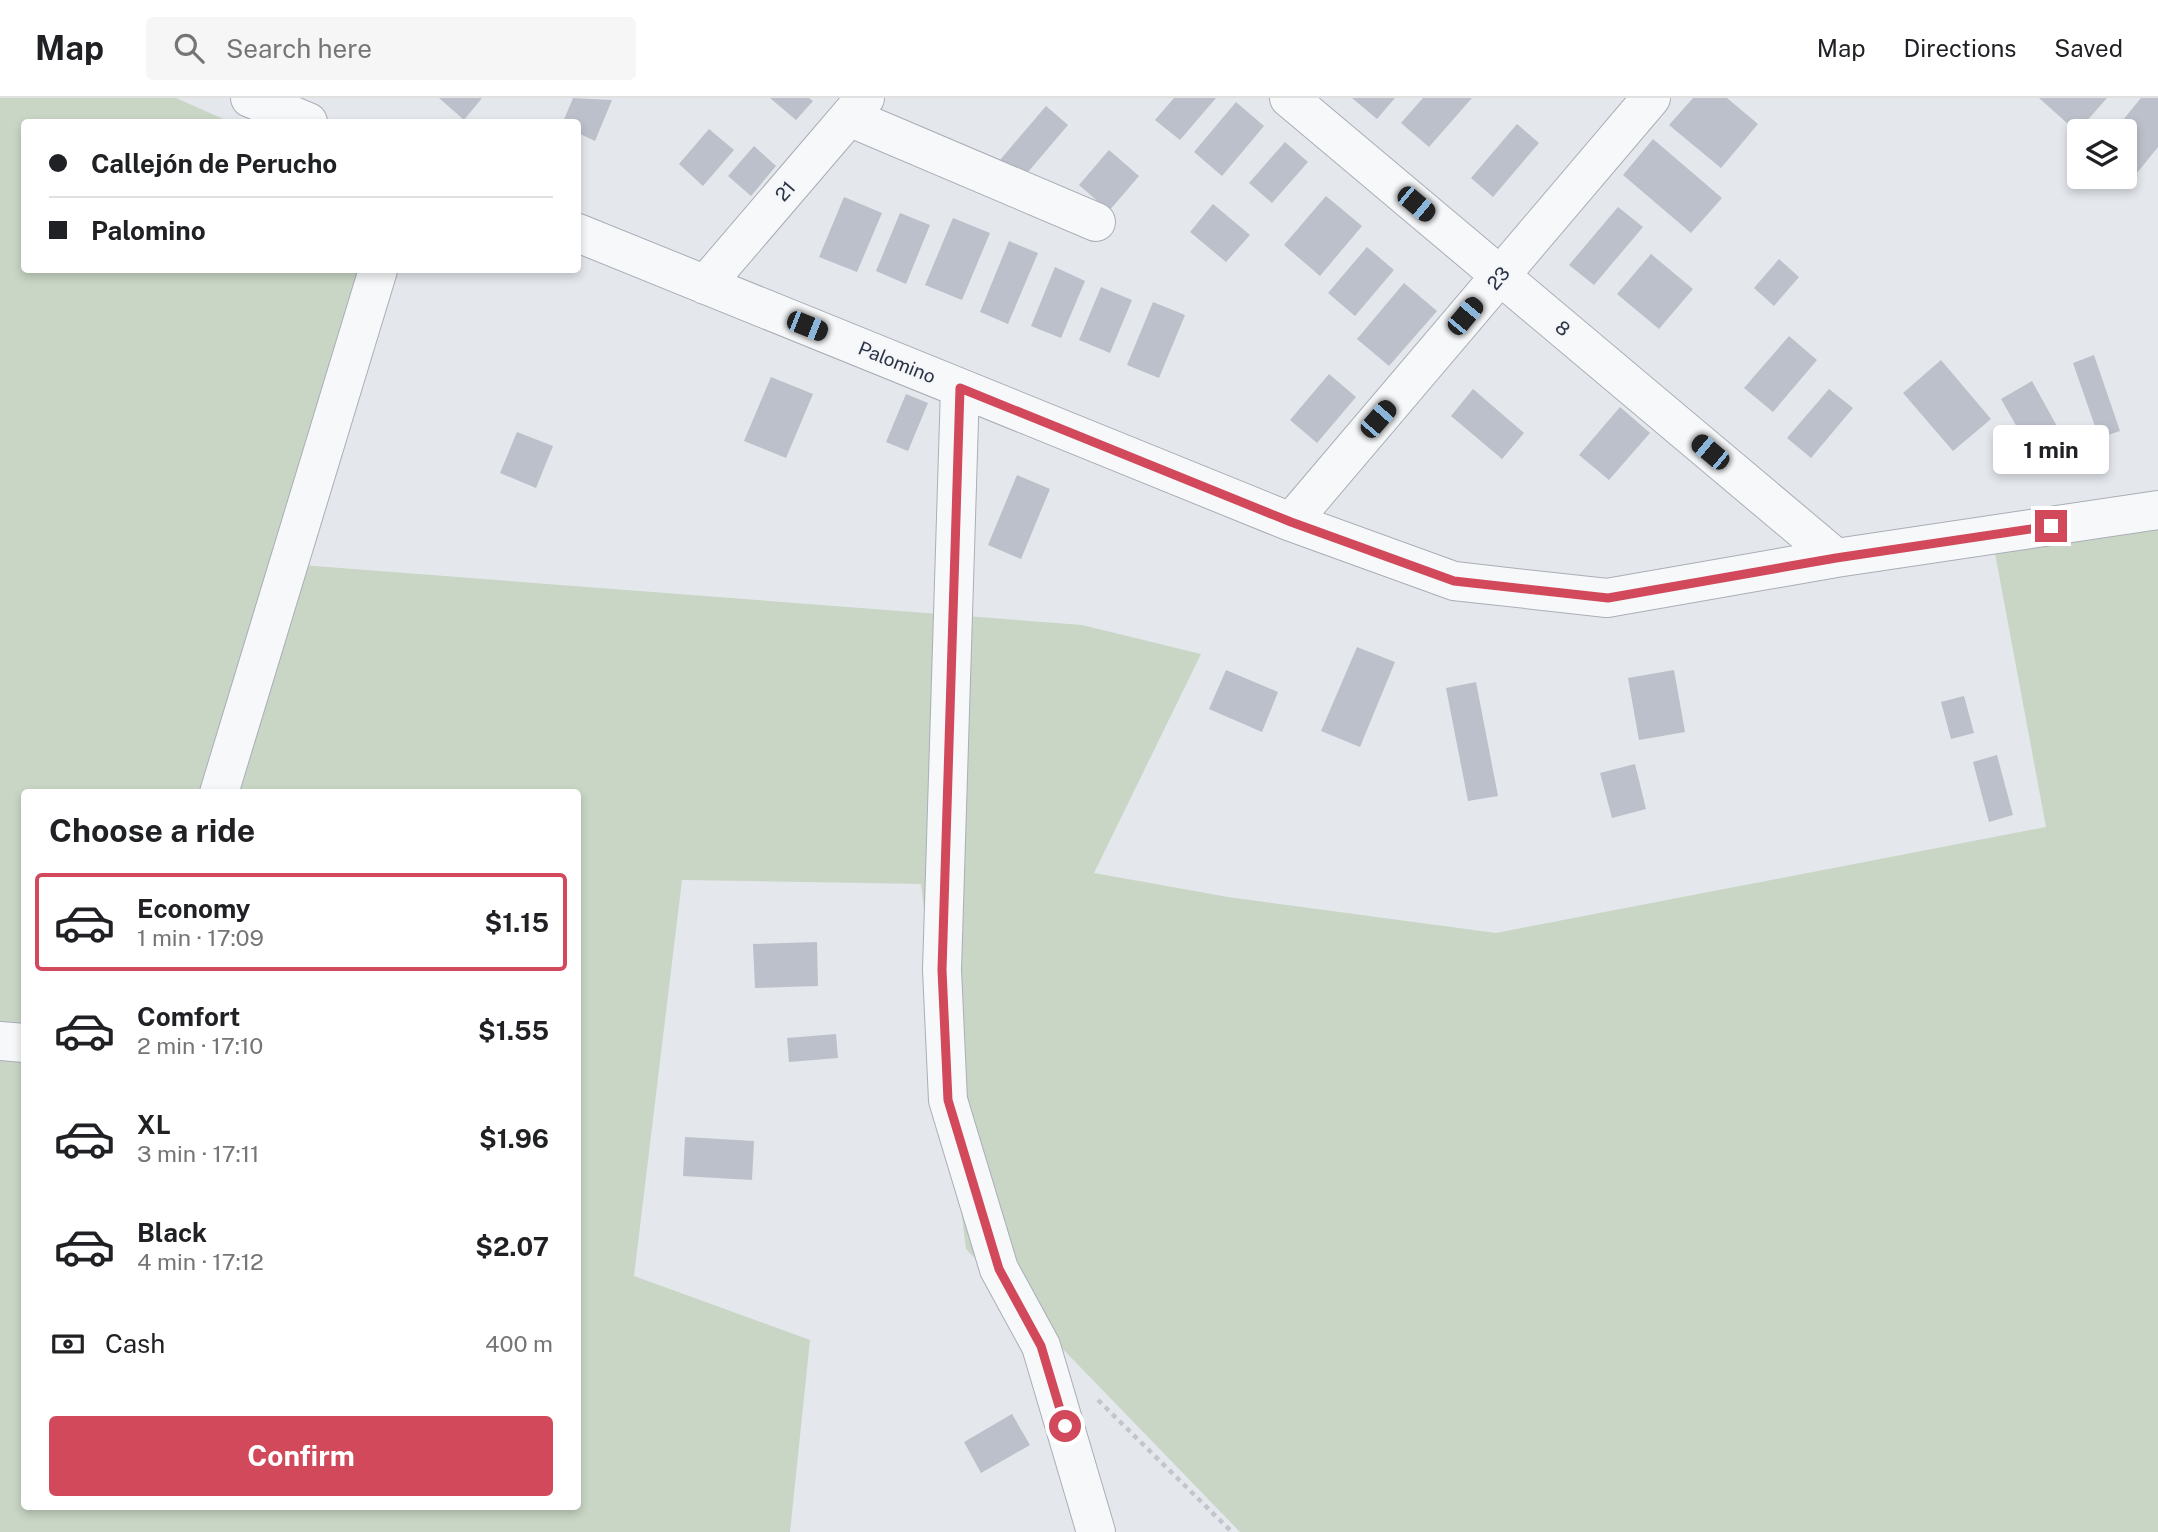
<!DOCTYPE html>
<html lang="en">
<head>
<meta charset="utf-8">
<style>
	body { margin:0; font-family:"Public Sans",sans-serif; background:#f6f6f6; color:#202124; height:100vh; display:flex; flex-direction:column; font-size:26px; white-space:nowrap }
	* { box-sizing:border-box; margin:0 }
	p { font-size:23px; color:#757577 }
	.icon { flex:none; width:38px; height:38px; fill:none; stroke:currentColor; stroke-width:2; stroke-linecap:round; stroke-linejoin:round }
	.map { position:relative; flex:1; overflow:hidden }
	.panel { position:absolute; left:21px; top:691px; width:560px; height:721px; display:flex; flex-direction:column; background:#fff; border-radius:7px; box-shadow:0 4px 10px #0003 }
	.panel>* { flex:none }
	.hud { position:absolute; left:21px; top:21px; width:560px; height:154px; border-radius:7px; box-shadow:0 4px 10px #0003; display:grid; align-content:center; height:154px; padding:0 28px; background:#fff }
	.fabs { position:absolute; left:2067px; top:21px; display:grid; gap:14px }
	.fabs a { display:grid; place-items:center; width:70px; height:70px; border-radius:7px; background:#fff; box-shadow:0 4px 10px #0003; font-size:35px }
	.end { position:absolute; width:32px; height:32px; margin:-16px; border:9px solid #d1495b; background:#fff; box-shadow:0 0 0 4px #fff }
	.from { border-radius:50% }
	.bubble { position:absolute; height:49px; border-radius:7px; background:#fff; box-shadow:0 4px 10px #0003; font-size:23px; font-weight:700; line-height:49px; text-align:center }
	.car { position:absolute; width:21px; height:42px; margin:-21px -10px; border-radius:9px; box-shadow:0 0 5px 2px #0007; background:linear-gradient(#222 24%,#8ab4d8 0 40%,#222 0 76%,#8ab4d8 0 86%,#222 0) }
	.hud b { display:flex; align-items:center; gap:24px; height:66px; font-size:26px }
	.hud b+b { border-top:2px solid #e0e0e0 }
	.hud i { width:18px; height:18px; background:#202124 }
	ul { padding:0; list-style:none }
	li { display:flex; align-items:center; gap:21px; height:98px; margin:0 14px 10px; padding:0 14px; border:4px solid transparent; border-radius:7px }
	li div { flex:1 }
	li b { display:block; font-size:26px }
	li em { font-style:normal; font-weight:700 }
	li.on { border-color:#d1495b }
	li>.icon { width:63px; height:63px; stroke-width:1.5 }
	h2 { padding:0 28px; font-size:32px; line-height:84px }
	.pay { display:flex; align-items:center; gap:18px; height:77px; padding:0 28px; font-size:26px }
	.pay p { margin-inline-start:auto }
	.primary-button { display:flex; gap:14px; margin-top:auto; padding:14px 28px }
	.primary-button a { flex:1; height:80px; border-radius:7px; background:#d1495b; color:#fff; font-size:28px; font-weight:700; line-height:80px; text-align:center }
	header { display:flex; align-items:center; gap:42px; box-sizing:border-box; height:98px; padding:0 35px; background:#fff; border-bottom:2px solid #e0e0e0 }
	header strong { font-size:33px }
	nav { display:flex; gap:38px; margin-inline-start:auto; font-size:24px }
	.search { width:490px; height:63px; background:#f6f6f6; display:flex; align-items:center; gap:18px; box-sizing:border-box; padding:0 24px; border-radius:7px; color:#757577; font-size:26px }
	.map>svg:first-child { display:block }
	.green { fill:#c9d6c5; fill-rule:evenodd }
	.building { fill:#bbc0ca }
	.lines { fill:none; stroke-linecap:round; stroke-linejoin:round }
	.minor-casing { stroke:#a9aeb7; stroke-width:40 }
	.path { stroke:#c2c5cb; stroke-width:4.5; stroke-dasharray:5 5; stroke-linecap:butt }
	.minor { stroke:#f7f8fa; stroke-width:38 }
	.route { stroke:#d1495b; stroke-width:9 }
	.labels { text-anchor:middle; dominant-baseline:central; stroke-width:5; stroke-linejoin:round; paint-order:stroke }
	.street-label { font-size:19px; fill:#2b3445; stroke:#f4f6f9 }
</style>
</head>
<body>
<header>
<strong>Map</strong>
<div class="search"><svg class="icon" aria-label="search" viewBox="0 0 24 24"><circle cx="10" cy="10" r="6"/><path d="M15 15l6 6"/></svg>Search here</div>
<nav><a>Map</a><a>Directions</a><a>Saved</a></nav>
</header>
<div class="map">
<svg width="2158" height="1434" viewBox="0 0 2158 1434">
	<rect width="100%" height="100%" fill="#e4e7ec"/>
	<!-- green -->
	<path class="green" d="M 0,0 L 176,0 L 230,24 L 24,24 L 24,172 L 361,172 L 288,466 L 1082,527 L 1201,556 L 1094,775 L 1228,799 L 1496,835 L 2046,729 L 1994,450 L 2158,421 L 2158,1434 L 1240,1434 L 966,1151 L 921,786 L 682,782 L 634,1178 L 810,1242 L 790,1434 L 0,1434 ZM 24,695 L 578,695 L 578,1409 L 24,1409 Z"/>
	<!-- building -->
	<path class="building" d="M 439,0 L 482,0 L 464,22 Z
		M 573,0 L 612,2 L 595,43 L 578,35 L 578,24 L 563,24 Z
		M 770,0 L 809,0 L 813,3 L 796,22 Z
		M 1174,0 L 1216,0 L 1180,42 L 1155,22 Z
		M 1352,0 L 1395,0 L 1377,21 Z
		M 1423,0 L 1472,0 L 1429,49 L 1401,25 Z
		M 1693,0 L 1727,0 L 1758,26 L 1721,70 L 1669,27 Z
		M 2039,0 L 2107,0 L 2077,34 Z
		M 2141,0 L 2158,0 L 2158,49 L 2128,86 L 2119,79 L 2124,79 L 2124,33 L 2114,33 Z
		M 1236,4 L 1264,28 L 1222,78 L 1194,54 Z
		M 1046,8 L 1068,27 L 1022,81 L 1000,62 Z
		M 1517,26 L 1539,45 L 1493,99 L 1471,80 Z
		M 709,31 L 734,52 L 703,88 L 679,66 Z
		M 1653,41 L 1722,100 L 1691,135 L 1623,77 Z
		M 1285,44 L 1308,64 L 1272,105 L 1249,85 Z
		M 754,48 L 776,68 L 751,98 L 728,78 Z
		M 1109,52 L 1139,78 L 1109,113 L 1079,87 Z
		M 1326,98 L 1362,128 L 1320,178 L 1284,147 Z
		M 844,99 L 882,115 L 857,174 L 819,159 Z
		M 1213,106 L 1250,137 L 1226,164 L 1190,134 Z
		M 1618,109 L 1643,129 L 1594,187 L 1569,167 Z
		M 900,115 L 930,127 L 906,186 L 876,173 Z
		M 953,120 L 990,135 L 962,202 L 925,187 Z
		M 1009,143 L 1038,155 L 1008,226 L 980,214 Z
		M 1367,149 L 1394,172 L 1355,218 L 1328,195 Z
		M 1651,156 L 1693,191 L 1659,231 L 1617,196 Z
		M 1779,161 L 1799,179 L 1774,208 L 1754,190 Z
		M 1055,169 L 1085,183 L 1061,240 L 1031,228 Z
		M 1404,185 L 1437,213 L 1389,268 L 1357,241 Z
		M 1101,189 L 1132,202 L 1110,255 L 1079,242 Z
		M 1153,204 L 1185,217 L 1159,280 L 1127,267 Z
		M 1789,238 L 1817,262 L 1773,314 L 1744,290 Z
		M 2094,257 L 2120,333 L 2099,340 L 2073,265 Z
		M 1941,262 L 1991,321 L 1953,353 L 1903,295 Z
		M 1329,276 L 1356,299 L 1317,345 L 1290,322 Z
		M 771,279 L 813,296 L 786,360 L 744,343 Z
		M 2032,283 L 2064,341 L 2034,359 L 2001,301 Z
		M 1473,291 L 1524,335 L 1502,361 L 1451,318 Z
		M 1829,291 L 1853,310 L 1811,360 L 1787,340 Z
		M 906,296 L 928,305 L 908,353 L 886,344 Z
		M 1620,309 L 1650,335 L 1609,382 L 1579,357 Z
		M 517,334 L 553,348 L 536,390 L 500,375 Z
		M 1017,377 L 1050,391 L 1021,461 L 988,447 Z
		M 1357,549 L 1395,564 L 1360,649 L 1321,633 Z
		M 1226,572 L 1278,594 L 1262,634 L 1209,611 Z
		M 1674,572 L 1685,634 L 1639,642 L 1628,580 Z
		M 1476,584 L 1498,698 L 1468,703 L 1446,590 Z
		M 1964,598 L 1974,635 L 1951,641 L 1941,604 Z
		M 1997,657 L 2013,717 L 1989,724 L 1973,664 Z
		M 1635,666 L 1646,711 L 1612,720 L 1600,675 Z
		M 817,844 L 818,888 L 755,890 L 753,846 Z
		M 836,936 L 838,960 L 789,964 L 787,940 Z
		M 685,1039 L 754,1043 L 752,1082 L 683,1078 Z
		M 1012,1316 L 1030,1347 L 981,1375 L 964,1344 Z"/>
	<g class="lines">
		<!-- minor casing -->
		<g class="minor-casing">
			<path id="minor" d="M 250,0 L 308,24
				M 1289,0 L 1836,460
				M 849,19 L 1096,124
				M 578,135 L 1291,424 L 1454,483 L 1607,500 L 1836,460 L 2158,412
				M 705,187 L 865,0
				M 960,290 L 942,872 L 948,1002 L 999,1171 L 1041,1248 L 1096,1434
				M 1291,424 L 1651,0
				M 219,695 L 378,172
				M 0,943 L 24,945"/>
		</g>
		<!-- path -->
		<path class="path" d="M 1098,1302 L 1232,1434"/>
		<!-- minor -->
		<use href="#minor" class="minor"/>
	</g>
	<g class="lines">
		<!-- route -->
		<path class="route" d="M 1065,1328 L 1041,1248 L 999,1171 L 948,1002 L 942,872 L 960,290 L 1291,424 L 1454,483 L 1608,500 L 1836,460 L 2051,428"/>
	</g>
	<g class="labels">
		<!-- street labels -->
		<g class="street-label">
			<text transform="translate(785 93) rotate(-49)">21</text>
			<text transform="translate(1498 180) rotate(-50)">23</text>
			<text transform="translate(1563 230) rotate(40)">8</text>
			<text transform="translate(897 264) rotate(22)">Palomino</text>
		</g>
	</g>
</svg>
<div class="fabs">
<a><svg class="icon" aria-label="layers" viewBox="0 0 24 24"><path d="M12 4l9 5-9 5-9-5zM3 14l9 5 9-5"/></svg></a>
</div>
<i class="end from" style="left:1065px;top:1328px"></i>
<i class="end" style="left:2051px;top:428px"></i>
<div class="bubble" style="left:1993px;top:327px;width:116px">1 min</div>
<i class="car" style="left:1416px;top:106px;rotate:130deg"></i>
<i class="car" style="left:1465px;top:218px;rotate:40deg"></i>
<i class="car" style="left:807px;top:228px;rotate:112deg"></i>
<i class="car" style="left:1378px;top:321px;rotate:41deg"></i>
<i class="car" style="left:1710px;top:354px;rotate:310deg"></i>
<div class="hud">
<b><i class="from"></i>Callejón de Perucho</b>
<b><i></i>Palomino</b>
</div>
<section class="panel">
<h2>Choose a ride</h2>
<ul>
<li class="on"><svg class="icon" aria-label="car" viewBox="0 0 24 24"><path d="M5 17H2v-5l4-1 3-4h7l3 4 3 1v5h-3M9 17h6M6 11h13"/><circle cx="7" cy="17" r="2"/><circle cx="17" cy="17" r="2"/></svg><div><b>Economy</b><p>1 min · 17:09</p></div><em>$1.15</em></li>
<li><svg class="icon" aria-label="car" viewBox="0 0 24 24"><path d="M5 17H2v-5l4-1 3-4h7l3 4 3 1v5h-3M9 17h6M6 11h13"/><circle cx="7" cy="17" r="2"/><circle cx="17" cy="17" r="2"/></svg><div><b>Comfort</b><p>2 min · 17:10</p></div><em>$1.55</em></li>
<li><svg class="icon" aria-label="car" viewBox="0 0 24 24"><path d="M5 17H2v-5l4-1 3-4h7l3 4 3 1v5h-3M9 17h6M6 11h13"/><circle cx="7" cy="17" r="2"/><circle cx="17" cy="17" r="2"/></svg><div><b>XL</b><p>3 min · 17:11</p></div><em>$1.96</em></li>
<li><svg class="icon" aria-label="car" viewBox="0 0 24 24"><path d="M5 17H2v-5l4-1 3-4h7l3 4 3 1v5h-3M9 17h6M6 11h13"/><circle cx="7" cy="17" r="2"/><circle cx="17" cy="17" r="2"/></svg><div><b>Black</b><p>4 min · 17:12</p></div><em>$2.07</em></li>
</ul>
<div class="pay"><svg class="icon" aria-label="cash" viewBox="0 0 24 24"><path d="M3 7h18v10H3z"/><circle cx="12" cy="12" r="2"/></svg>Cash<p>400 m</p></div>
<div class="primary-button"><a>Confirm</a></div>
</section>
</div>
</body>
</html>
